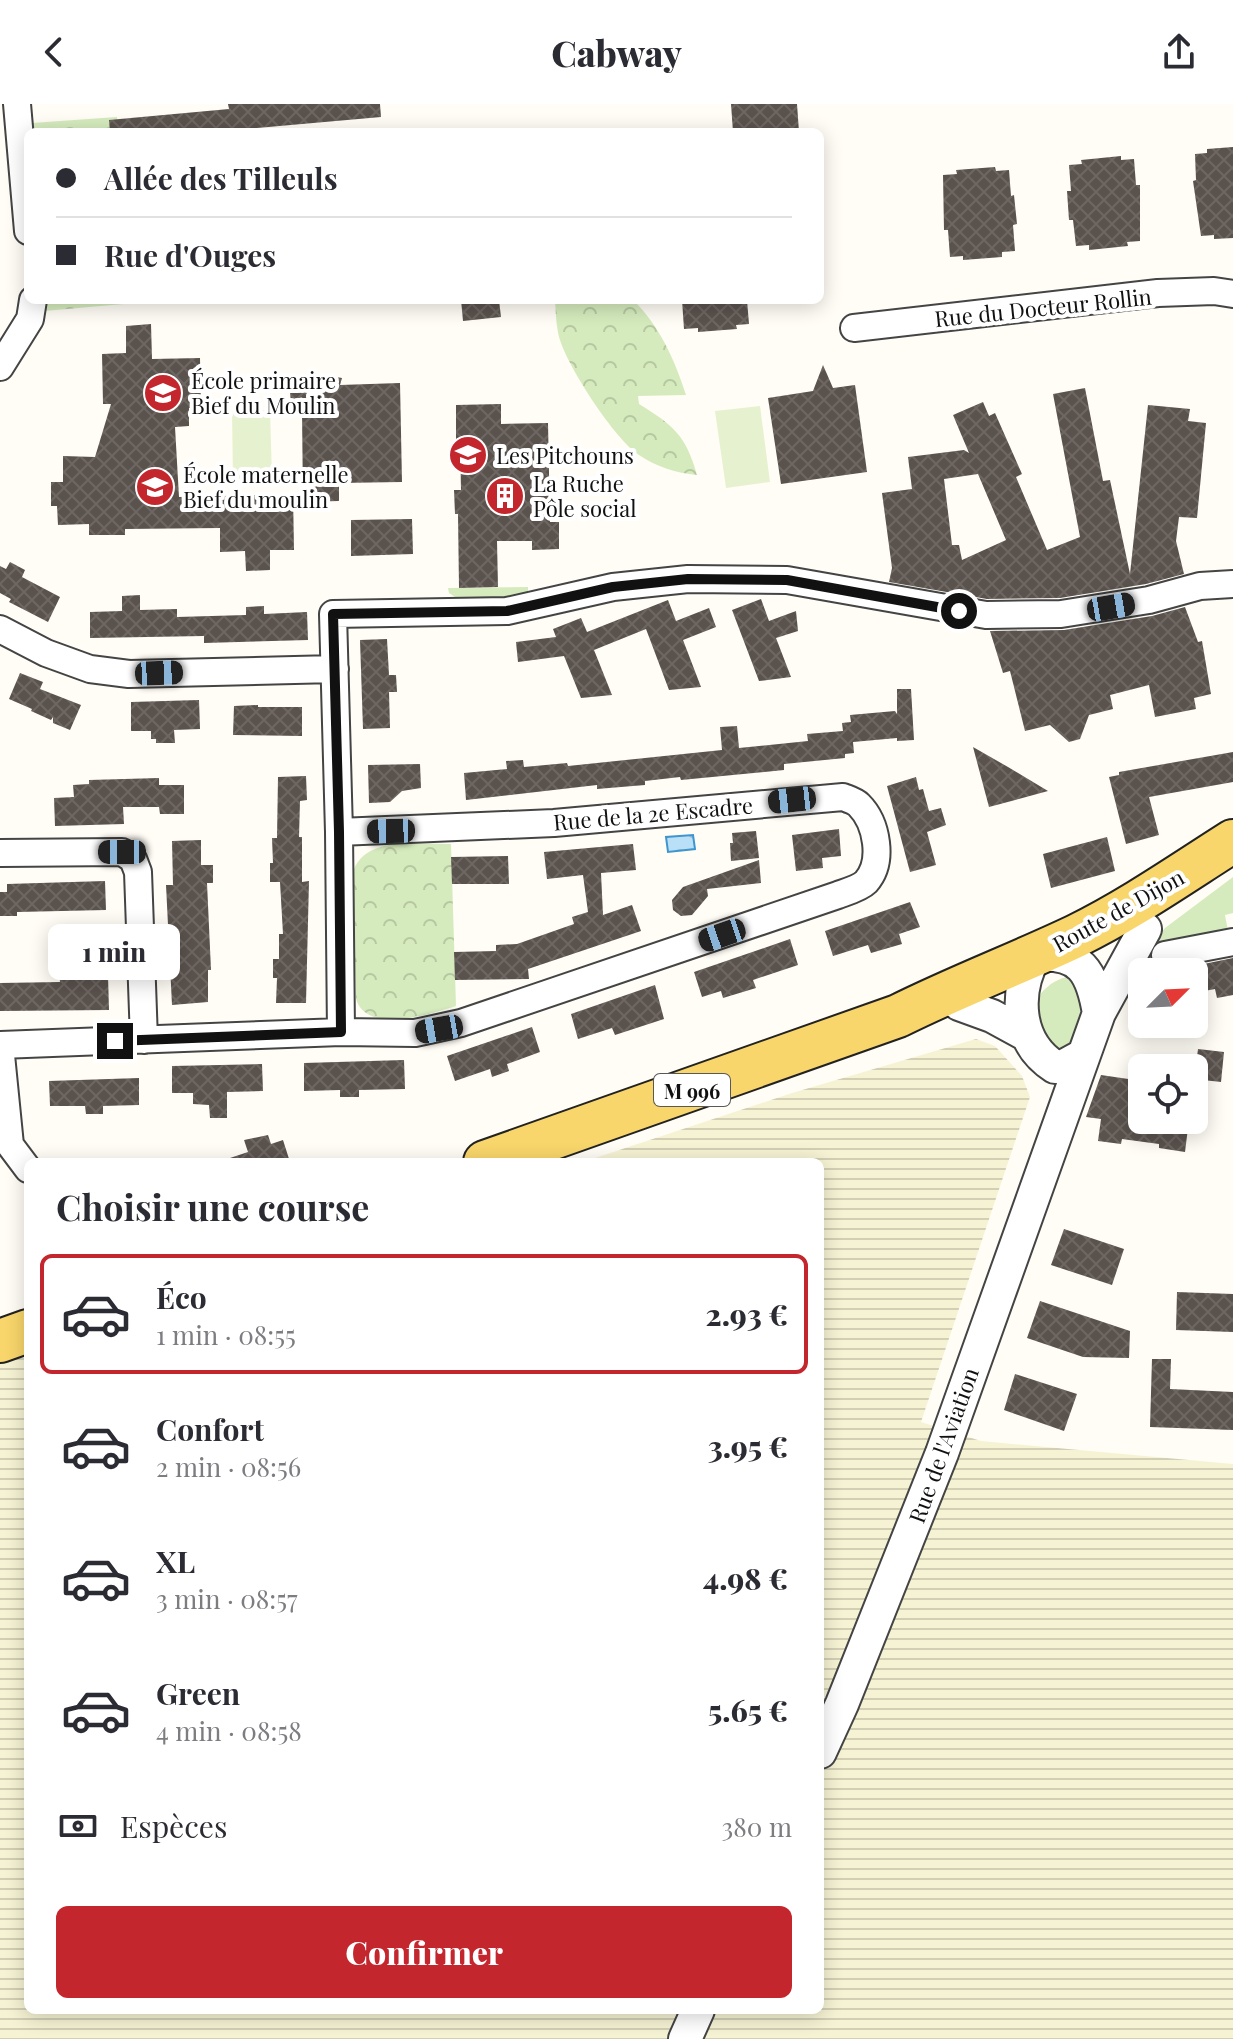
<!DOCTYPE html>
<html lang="fr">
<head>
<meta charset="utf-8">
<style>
	body { margin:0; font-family:"Playfair Display",serif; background:#f2f2f3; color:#2b2b33; height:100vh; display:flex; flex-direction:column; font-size:30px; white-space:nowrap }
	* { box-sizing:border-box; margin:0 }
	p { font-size:26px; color:#7c7c81 }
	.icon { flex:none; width:44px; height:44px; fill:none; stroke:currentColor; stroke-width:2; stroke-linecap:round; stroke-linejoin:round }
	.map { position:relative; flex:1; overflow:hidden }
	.side { position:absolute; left:24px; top:1054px; width:800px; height:856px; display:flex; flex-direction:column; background:#fff; border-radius:12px; box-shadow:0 4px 20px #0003 }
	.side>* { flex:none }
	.hud { position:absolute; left:24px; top:24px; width:800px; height:176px; border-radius:12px; box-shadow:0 4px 20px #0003; display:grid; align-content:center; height:176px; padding:0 32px; background:#fff }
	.needle { width:52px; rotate:66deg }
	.controls { position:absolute; left:1128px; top:854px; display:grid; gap:16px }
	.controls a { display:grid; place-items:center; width:80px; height:80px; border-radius:12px; background:#fff; box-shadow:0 4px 20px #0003; font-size:40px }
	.end { position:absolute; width:36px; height:36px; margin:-18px; border:10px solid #111; background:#fff; box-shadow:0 0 0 4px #fff }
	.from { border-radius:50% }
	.bubble { position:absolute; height:56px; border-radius:12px; background:#fff; box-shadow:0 4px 20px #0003; font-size:26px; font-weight:800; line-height:56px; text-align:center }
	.car { position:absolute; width:24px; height:48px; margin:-24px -12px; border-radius:10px; box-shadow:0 0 6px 2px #0007; background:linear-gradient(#222 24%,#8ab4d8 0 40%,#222 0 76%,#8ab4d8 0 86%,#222 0) }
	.hud b { display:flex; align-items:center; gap:28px; height:76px; font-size:30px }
	.hud b+b { border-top:2px solid #e1e1e2 }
	.hud i { width:20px; height:20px; background:#2b2b33 }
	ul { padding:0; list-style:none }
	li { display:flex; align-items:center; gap:24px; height:120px; margin:0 16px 12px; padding:0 16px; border:4px solid transparent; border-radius:12px }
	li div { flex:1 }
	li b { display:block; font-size:30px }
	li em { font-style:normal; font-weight:800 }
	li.on { border-color:#c4262e }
	li>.icon { width:72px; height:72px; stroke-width:1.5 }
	h2 { padding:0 32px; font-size:36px; line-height:96px }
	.pay { display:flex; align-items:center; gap:20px; height:88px; padding:0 32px; font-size:30px }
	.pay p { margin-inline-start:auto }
	.primary-button { display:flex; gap:16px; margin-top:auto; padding:16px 32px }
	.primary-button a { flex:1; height:92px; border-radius:12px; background:#c4262e; color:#fff; font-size:32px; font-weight:800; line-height:92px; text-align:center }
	header { display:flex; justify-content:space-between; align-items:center; height:104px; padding:0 32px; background:#fff; font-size:36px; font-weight:800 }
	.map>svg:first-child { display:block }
	.farmland { fill:url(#farmland-rules) }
	.grass { fill:#d5ebbd }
	.park { fill:url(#park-crowns) }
	.pitch { fill:#e6f2cf }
	.water { fill:url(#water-waves); stroke:#3f96cf; stroke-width:2 }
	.building { fill:url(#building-cross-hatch); fill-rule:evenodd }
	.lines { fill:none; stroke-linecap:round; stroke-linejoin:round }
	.minor-casing { stroke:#444; stroke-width:30 }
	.tertiary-casing { stroke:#444; stroke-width:36 }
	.primary-casing { stroke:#222; stroke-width:46 }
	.minor { stroke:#fff; stroke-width:26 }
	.tertiary { stroke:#fff; stroke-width:32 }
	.primary { stroke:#f9d66b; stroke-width:42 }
	.route { stroke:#111; stroke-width:10 }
	.labels { text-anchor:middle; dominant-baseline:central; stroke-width:8; stroke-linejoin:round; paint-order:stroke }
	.shield { fill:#fff; stroke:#585858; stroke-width:2 }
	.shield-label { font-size:20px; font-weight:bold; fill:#111 }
	.street-label { font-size:22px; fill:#111; stroke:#fff }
	.poi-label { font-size:22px; fill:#111; stroke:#fff; text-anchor:start }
</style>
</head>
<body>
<header><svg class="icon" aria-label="back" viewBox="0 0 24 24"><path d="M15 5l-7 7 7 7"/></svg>Cabway<svg class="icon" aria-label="share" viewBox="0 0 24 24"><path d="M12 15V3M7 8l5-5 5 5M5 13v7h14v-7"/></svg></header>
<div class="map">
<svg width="1233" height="1935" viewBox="0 0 1233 1935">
	<defs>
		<pattern id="farmland-rules" width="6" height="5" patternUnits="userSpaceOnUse" patternTransform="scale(2)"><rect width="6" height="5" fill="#f6f3d4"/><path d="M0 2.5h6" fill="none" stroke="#d2cfb5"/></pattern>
		<pattern id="park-crowns" width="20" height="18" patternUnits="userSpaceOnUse" patternTransform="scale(2)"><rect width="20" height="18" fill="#d5ebbd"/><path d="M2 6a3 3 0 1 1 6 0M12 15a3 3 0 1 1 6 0" fill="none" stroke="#b6c8a1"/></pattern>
		<pattern id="water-waves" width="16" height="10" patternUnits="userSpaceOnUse" patternTransform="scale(2)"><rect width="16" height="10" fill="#b9e0f7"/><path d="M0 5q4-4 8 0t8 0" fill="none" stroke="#9ebfd3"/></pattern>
		<pattern id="building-cross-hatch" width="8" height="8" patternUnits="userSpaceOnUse" patternTransform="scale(2)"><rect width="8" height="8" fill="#5a524d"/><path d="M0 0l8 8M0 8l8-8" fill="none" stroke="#6d6662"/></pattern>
	</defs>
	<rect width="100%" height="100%" fill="#fffdf5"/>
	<!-- farmland -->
	<path class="farmland" d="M 976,935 L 995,942 L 1022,972 L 1030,993 L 921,1318 L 981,1337 L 1233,1360 L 1233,1935 L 0,1935 L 0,1256 L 28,1246 L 28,1906 L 820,1906 L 820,1058 L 583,1058 L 792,989 Z"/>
	<!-- grass -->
	<path class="grass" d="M 528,483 L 528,491 L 521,494 L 458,495 L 449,489 L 448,484 Z
		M 1233,773 L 1233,809 L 1225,811 L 1228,827 L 1158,839 L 1157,834 L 1165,824 Z
		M 1067,873 L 1076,876 L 1086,896 L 1076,938 L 1060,946 L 1047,938 L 1033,903 C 1038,889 1052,876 1067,873 Z"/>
	<!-- park -->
	<path class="park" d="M 117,13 L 118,28 L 32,28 L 32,19 Z
		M 43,196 L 169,196 L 44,207 Z
		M 555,196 L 633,196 C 659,221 675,256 686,291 L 638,292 L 639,300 C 673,321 686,331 697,371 C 676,369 657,363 639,351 C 614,334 571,267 561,239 C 556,226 556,210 555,196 Z
		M 451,740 L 456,902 C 430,910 367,931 356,895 L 352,771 C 363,730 418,741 451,740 Z"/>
	<!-- pitch -->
	<path class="pitch" d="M 760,302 L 770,378 L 726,384 L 715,307 Z
		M 270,306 L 272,373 L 233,375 L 232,307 Z"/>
	<!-- water -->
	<path class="water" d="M 693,731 L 695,745 L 668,748 L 666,733 Z"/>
	<!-- building -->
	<path class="building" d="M 228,0 L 380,0 L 381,13 L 212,28 L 110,28 L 109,16 L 229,5 Z
		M 731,0 L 797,0 L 799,28 L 733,28 Z
		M 1233,43 L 1233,134 L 1214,135 L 1214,131 L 1201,132 L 1193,77 L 1196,76 L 1195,50 L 1207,49 L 1207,45 Z
		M 1121,52 L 1121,56 L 1134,55 L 1136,81 L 1140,81 L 1140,137 L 1127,138 L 1128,142 L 1089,146 L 1089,141 L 1076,142 L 1073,116 L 1069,116 L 1067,87 L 1071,87 L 1069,61 L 1082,60 L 1081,56 Z
		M 995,63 L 996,67 L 1009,66 L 1011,92 L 1014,91 L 1015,101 L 1017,120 L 1013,121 L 1015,147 L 1002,148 L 1002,153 L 963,156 L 963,152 L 950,153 L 948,126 L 944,126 L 943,71 L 957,70 L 956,66 Z
		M 461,196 L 499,196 L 501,213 L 463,217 Z
		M 682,196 L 747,196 L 749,220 L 736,221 L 737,225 L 698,228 L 698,224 L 684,225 Z
		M 151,220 L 152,255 L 200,254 L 201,304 L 189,304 L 189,322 L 175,323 L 179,393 L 293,390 L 294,446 L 270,446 L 270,466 L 246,467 L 245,447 L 220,448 L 220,424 L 125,425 L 125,431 L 89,431 L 89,420 L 58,421 L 57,402 L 51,402 L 51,378 L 63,378 L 63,352 L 95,353 L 111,300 L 103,300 L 102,250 L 126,249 L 126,222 Z
		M 823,261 L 833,284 L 855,281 L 867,368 L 781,380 L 768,294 L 813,287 Z
		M 325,271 L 342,274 L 340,281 L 400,279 L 402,378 L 339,379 L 339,397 L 303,398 L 302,308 L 291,300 L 290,288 L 295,278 L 300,274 Z
		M 1085,284 L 1103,377 L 1110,376 L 1130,470 L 1148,301 L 1190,305 L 1188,317 L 1206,319 L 1197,414 L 1179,413 L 1176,437 L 1184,470 L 1146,480 L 1060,494 L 987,495 L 889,478 L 892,464 L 882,389 L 912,385 L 908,353 L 964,346 L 969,349 L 953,311 L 983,298 L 989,312 L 995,309 L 1022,370 L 1016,373 L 1047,446 L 1080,433 L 1053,290 ZM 978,370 L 1006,436 L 962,456 L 959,441 L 952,441 L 944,375 Z
		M 501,300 L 501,320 L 548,319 L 550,418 L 559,418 L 559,445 L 532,446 L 532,437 L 497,437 L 498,483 L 459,484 L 458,410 L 455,410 L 454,386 L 461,386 L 460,338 L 456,338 L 456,301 Z
		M 412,415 L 413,450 L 351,452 L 351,416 Z
		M 10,458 L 25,466 L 22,473 L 60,493 L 48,518 L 9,498 L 11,495 L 0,489 L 0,462 L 6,465 Z
		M 140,491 L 140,506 L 177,505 L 177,513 L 246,511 L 246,503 L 264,502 L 264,510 L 307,508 L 308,536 L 204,539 L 204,532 L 90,534 L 90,508 L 122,507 L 122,492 Z
		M 761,495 L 769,517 L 796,507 L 798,527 L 776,534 L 791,573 L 759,577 L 732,506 Z
		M 668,496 L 676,517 L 709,504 L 716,523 L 683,536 L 701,583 L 669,586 L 646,525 L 594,546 L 612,591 L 581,594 L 564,552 L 518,558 L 516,538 L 556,533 L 553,525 L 581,514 L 587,528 Z
		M 1185,503 L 1198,538 L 1202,537 L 1211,590 L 1194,594 L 1196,605 L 1155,613 L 1149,581 L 1110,591 L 1113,605 L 1089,611 L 1080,635 L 1069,638 L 1050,621 L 1025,627 L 1010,567 L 1003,569 L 990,527 L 1064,526 L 1152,512 Z
		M 387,535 L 389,571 L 396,571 L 397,588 L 389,588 L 390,624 L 363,625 L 360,536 Z
		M 20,569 L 43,578 L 40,585 L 81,601 L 70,626 L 53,619 L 53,613 L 51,616 L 31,607 L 32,605 L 9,595 Z
		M 897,585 L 911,585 L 914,636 L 897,637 L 897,634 L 853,638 L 854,649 L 845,650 L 845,654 L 784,660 L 784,666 L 681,676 L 680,673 L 645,677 L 645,681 L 597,685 L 597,681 L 466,696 L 464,669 L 507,665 L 506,657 L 523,656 L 524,663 L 567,659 L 568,662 L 722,646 L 720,623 L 737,622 L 739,644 L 808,637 L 807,630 L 843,627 L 842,619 L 851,618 L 850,611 L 895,607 L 897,610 Z
		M 199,596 L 200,625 L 174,626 L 175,639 L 156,639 L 156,635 L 151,635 L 151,627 L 131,627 L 131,598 Z
		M 258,601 L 258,603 L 302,603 L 302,632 L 233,631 L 234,602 Z
		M 973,643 L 1008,663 L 1048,687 L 989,703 Z
		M 1233,648 L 1233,678 L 1149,693 L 1159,731 L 1126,740 L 1109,673 L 1119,671 L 1119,668 Z
		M 420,660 L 421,684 L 402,687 L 390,698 L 369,699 L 368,661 Z
		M 306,672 L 307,696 L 300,697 L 299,733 L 302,733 L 302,778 L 309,777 L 306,899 L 276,899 L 277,874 L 273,874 L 273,855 L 279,855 L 279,830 L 283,830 L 280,778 L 270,778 L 270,759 L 273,759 L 272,734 L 277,734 L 278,673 Z
		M 916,673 L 919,686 L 923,685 L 929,707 L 941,704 L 946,721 L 927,728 L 936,761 L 910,768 L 887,682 Z
		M 159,674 L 159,681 L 184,681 L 184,710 L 160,710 L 159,703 L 123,703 L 124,720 L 55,722 L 54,694 L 74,693 L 73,681 L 89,680 L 89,676 Z
		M 839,725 L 841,752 L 822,754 L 823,764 L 796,767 L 792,731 Z
		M 756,727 L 759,754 L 731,757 L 730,739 L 733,739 L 732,729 Z
		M 1107,733 L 1115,767 L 1051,784 L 1043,750 Z
		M 201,736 L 201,761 L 213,761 L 213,779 L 207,779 L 211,866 L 208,866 L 208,898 L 172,901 L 166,781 L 173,781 L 172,737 Z
		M 633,740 L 636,766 L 601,769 L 603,811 L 632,801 L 641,827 L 528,865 L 529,875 L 455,876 L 454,848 L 496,847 L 496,841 L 517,840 L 574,820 L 572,813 L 588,808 L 583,771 L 547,775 L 544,748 Z
		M 508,752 L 509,780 L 452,780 L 451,753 Z
		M 759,756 L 761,779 L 707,785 L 708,792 L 692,811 L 681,812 L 673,806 L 672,796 L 683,783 Z
		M 105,777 L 106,806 L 17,808 L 17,812 L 0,812 L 0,788 L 7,788 L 7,780 Z
		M 910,798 L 920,823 L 899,830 L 902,840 L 871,849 L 868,841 L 833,852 L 825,827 Z
		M 790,835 L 798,861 L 753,876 L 756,884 L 723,894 L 721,887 L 702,893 L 694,868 Z
		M 1233,854 L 1233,891 L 1217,894 L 1215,885 L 1194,889 L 1194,862 Z
		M 59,866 L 83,866 L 83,871 L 108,871 L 109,906 L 0,907 L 0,879 L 60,878 Z
		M 655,881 L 664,915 L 615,931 L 612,924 L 578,935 L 571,910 Z
		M 532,923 L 540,948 L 507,960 L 509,967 L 492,973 L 490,965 L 455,977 L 447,952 Z
		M 1198,945 L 1224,948 L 1221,978 L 1194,975 Z
		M 404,956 L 405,985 L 359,986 L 359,993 L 340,993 L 340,986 L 304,987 L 304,959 Z
		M 262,960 L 263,987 L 227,988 L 227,1014 L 210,1014 L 209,1001 L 193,1000 L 193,989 L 172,989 L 172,962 Z
		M 1101,971 L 1142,977 L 1142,1016 L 1189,1016 L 1185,1048 L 1159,1044 L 1159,1040 L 1122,1035 L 1121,1040 L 1098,1037 L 1101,1015 L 1086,1013 Z
		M 139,974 L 139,1001 L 103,1002 L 103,1010 L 86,1010 L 85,1002 L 50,1002 L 49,977 Z
		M 268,1031 L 271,1040 L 283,1036 L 290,1058 L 228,1058 L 227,1055 L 248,1048 L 244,1036 Z
		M 1064,1125 L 1124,1145 L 1112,1181 L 1051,1161 Z
		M 1177,1188 L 1233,1190 L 1233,1228 L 1176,1226 Z
		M 1040,1197 L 1130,1227 L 1129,1254 L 1083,1253 L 1027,1234 Z
		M 1152,1255 L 1171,1255 L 1170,1285 L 1233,1288 L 1233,1326 L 1150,1323 Z
		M 1015,1270 L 1077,1290 L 1064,1327 L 1004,1306 Z"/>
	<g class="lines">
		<!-- minor casing -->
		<g class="minor-casing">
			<path id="minor" d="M 17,0 L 28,127
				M 854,224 L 1158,189 L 1214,187 L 1233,190
				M 0,263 L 30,215 L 33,196
				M 0,525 L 46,549 L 90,565 L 129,570 L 335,565
				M 339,728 L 554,719 L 843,693 C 848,695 855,697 859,701 C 877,719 884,758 866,778 C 860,784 846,788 838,791 L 461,919 L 415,929 L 341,928
				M 0,749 L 122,748 L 133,755 L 138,768 L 144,936
				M 1165,851 L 1233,838
				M 0,941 L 341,928 L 339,728 L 333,510 L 507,507 L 613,483 L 688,475 L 787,476 L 986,511 L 1061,510 L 1149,496 L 1200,482 L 1233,480
				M 0,941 L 10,1041 L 28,1065"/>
		</g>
		<!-- tertiary casing -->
		<g class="tertiary-casing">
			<path id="tertiary" d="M 959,900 L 992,912 L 1025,930
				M 1084,951 L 1062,963 L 1055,963 C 1016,938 1014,889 1035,851 C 1081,847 1092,868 1099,909
				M 820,1648 L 842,1600 L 942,1349 L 1099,909 L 1145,825
				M 685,1935 L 698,1906"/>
		</g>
		<!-- primary casing -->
		<g class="primary-casing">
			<path id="primary" d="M 485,1058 L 898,912 C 956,883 1017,860 1076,832 C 1131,805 1181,770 1233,737
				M 0,1237 L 28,1227"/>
		</g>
		<!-- minor -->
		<use href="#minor" class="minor"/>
		<!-- tertiary -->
		<use href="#tertiary" class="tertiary"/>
		<!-- primary -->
		<use href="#primary" class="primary"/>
	</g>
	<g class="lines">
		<!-- route -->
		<path class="route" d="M 115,937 L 341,928 L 339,728 L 333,510 L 507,507 L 613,483 L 688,475 L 787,476 L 959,507"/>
	</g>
	<!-- icons -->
	<defs>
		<g id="school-disc" transform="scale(2)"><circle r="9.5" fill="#c4262e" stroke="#fff"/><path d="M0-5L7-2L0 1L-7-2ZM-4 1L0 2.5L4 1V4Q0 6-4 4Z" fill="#fff"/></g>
		<g id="building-disc" transform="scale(2)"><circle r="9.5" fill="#c4262e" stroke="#fff"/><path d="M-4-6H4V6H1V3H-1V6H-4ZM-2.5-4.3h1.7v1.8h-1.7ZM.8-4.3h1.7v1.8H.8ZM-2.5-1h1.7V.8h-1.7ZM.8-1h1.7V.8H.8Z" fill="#fff"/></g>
	</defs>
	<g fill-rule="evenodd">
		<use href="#school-disc" x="163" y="289"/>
		<use href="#school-disc" x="468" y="351"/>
		<use href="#school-disc" x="155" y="383"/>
		<use href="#building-disc" x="505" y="392"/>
	</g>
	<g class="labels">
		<!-- shield labels -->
		<rect class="shield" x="654" y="970" width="76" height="32" rx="6"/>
		<g class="shield-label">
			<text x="692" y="986">M 996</text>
		</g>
		<!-- street labels -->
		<g class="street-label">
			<text transform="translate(1043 203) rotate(-6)">Rue du Docteur Rollin</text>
			<text transform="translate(653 709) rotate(-5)">Rue de la 2e Escadre</text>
			<text transform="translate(1118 806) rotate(-29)">Route de Dijon</text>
			<text transform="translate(943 1341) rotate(-70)">Rue de l'Aviation</text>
		</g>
		<!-- poi labels -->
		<g class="poi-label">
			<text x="191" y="276">École primaire<tspan x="191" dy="25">Bief du Moulin</tspan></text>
			<text x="496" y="351">Les Pitchouns</text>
			<text x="183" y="370">École maternelle<tspan x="183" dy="25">Bief du moulin</tspan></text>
			<text x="533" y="379">La Ruche<tspan x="533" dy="25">Pôle social</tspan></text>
		</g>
	</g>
</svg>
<div class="controls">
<a><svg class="needle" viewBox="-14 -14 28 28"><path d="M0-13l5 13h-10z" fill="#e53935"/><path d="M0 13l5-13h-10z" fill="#7c7c81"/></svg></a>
<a><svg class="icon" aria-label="locate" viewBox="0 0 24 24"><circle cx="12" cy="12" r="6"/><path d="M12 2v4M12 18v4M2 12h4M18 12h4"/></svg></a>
</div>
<i class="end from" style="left:959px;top:507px"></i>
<i class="end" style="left:115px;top:937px"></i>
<div class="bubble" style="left:48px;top:820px;width:132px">1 min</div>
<i class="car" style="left:1111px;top:503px;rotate:80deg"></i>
<i class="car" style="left:159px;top:569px;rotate:88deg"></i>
<i class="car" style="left:792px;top:696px;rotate:264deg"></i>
<i class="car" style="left:391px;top:727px;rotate:269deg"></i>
<i class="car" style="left:122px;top:748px;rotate:270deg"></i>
<i class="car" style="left:722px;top:831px;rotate:251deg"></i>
<i class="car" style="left:439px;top:925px;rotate:260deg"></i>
<div class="hud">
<b><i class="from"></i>Allée des Tilleuls</b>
<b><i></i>Rue d'Ouges</b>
</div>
<section class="side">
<h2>Choisir une course</h2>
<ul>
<li class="on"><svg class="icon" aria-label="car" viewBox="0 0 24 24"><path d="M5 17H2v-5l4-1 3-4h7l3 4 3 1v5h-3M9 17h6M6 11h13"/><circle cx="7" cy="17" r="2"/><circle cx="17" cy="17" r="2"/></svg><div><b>Éco</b><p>1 min · 08:55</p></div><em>2.93 €</em></li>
<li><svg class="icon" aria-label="car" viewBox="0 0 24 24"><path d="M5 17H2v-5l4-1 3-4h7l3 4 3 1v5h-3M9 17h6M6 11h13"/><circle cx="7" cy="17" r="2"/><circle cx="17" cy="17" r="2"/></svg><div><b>Confort</b><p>2 min · 08:56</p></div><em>3.95 €</em></li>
<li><svg class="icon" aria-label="car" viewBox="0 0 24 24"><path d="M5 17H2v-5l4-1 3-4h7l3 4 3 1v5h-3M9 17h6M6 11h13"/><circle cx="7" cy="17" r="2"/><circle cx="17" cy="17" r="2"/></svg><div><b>XL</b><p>3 min · 08:57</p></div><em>4.98 €</em></li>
<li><svg class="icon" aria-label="car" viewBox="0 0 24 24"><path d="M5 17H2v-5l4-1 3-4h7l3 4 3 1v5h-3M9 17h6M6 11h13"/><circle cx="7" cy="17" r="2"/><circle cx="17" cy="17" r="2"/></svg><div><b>Green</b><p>4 min · 08:58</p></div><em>5.65 €</em></li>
</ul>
<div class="pay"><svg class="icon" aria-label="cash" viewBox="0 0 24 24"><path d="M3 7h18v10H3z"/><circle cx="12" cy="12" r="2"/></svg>Espèces<p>380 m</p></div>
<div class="primary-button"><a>Confirmer</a></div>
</section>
</div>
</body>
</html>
